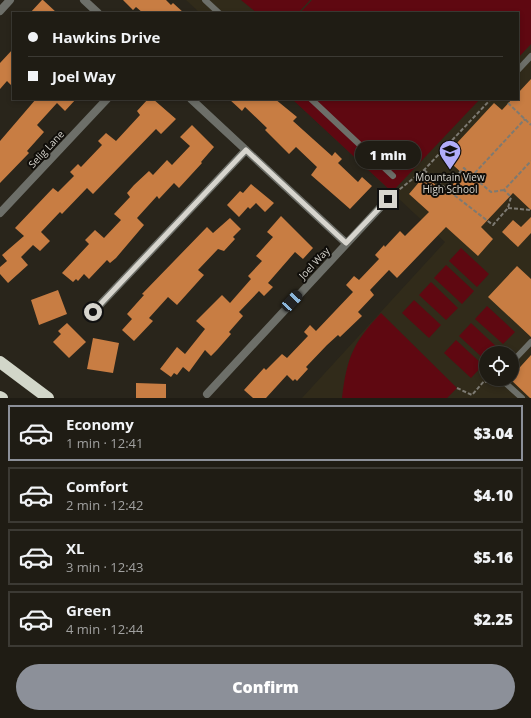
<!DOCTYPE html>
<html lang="en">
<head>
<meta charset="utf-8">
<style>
	body { margin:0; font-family:"Open Sans",sans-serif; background:#27251d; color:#f1f3f6; height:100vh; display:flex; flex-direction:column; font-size:15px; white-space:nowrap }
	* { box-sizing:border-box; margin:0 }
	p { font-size:13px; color:#a1a1a0 }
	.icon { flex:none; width:22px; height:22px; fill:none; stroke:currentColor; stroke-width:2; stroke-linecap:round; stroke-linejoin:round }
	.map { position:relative; height:398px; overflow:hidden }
	.side { display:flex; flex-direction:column; background:#1f1c14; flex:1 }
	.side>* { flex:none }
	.hud { position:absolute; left:12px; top:12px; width:507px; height:88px; border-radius:0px; box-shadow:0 2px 6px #0003,0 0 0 1px #3c3a34; display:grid; align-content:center; height:88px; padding:0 16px; background:#1f1c14 }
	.controls { position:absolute; left:479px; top:346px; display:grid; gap:8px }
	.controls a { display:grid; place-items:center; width:40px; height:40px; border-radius:50%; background:#1f1c14; box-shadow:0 2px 6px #0003,0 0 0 1px #3c3a34; font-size:20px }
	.end { position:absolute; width:18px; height:18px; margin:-9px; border:5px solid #d7d5ce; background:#111; box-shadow:0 0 0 2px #111 }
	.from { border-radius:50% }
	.bubble { position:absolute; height:28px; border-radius:14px; background:#1f1c14; box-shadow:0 2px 6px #0003,0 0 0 1px #3c3a34; font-size:13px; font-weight:800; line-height:28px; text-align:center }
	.car { position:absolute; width:12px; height:24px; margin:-12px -6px; border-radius:5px; box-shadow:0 0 3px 1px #0007; background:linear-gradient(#222 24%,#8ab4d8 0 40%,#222 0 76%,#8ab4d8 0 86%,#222 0) }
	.hud b { display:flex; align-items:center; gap:14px; height:38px; font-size:15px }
	.hud b+b { border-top:1px solid #3c3a34 }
	.hud i { width:10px; height:10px; background:#f1f3f6 }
	ul { padding:7px 0 0; list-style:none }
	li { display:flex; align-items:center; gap:12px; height:56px; margin:0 8px 6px; padding:0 8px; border:2px solid #3c3a34; border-radius:0px }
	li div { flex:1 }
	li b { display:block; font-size:15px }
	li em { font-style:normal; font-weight:800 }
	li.active { border-color:#8c9099 }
	li>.icon { width:36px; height:36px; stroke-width:1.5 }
	.action { display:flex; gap:8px; margin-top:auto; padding:8px 16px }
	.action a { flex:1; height:46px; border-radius:24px; background:#8c9099; color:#fff; font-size:16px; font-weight:800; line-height:46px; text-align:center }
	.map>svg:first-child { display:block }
	.built { fill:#312b1a; fill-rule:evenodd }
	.green { fill:#5f0811 }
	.building { fill:#c87d43 }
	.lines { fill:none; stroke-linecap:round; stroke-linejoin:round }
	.path { stroke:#7d7a72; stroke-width:2; stroke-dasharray:4 2; stroke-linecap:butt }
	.service { stroke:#6d6f69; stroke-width:6 }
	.minor { stroke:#6d6f69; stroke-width:8 }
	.motorway { stroke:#d2d6c9; stroke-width:12 }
	.route { stroke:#d7d5ce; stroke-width:5 }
	.labels { text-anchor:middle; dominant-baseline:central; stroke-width:4; stroke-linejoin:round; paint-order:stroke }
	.street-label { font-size:10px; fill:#d7d5ce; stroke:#100e0a }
	.poi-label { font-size:10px; fill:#d7d5ce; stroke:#100e0a }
</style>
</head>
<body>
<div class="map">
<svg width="531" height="398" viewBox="0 0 531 398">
	<rect width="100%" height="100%" fill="#29251b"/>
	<!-- built -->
	<path class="built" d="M 186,0 L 531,0 L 531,398 L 302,398 L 445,242 L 292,99 L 518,99 L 518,13 L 200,13 ZM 486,353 L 512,353 L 512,379 L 486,379 Z"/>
	<!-- green -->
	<path class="green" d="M 241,0 L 310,0 L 298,13 L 257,13 Z
		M 312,0 L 531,0 L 531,44 L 518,58 L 518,13 L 300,13 Z
		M 292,99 L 480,99 L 392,192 Z
		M 461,248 L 489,274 L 477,287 L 449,261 Z
		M 446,265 L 474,291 L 462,304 L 434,278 Z
		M 431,282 L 458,308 L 446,320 L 419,295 Z
		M 414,300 L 441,325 L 429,338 L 402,313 Z
		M 487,306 L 515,332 L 503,344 L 475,319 Z
		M 381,313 L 457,388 L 447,398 L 342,398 C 347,357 353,343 381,313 Z
		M 471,323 L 499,349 L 495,353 L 486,353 L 486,361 L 459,336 Z
		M 456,340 L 483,365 L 471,378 L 444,353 Z"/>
	<!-- building -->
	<path class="building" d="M 42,0 L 43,0 L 57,13 L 30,13 Z
		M 123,0 L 166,0 L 171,5 L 173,3 L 184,13 L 143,13 L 136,7 L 133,10 Z
		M 13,49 L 13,87 L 7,81 L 0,89 L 0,63 Z
		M 531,79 L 531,210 L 513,193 L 481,227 L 493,239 L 478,256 L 446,227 L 397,278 L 389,270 L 370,290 L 374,295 L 358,312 L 362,316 L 340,337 L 338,335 L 327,345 L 306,367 L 308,369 L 297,381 L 295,379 L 293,381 L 287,375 L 266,398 L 253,398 L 244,390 L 264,368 L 266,370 L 282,354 L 287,358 L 308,336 L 304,332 L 310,325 L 316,331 L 353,292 L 346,285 L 354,276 L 359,280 L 379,259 L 375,255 L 384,245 L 385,247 L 400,231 L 405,236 L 429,212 L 409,194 L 425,175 L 444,193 L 463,174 L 444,157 L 494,103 L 502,110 L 512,99 L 518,99 L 518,93 Z
		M 36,99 L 76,99 L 65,111 L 57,103 L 37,125 L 44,132 L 27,151 L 29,153 L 0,183 L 0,141 Z
		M 148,99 L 153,99 L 176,119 L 161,134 L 156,129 L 93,194 L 87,188 L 62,214 L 60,212 L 41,232 L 50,241 L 40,251 L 33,245 L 21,257 L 28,265 L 8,283 L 0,274 L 0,267 L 7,261 L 2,255 L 24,236 L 15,228 L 53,188 L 58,192 L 74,176 L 70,172 L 78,164 L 81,167 L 102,145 L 98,141 L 106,133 L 116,141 L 140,115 L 137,111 Z
		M 229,99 L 275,99 L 297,117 L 293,121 L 313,139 L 332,156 L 335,152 L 342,159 L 338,163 L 358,182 L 362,177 L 372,186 L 350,209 L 311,175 L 317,167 L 296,147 L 289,154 L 265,130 L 267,128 L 245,107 L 242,111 Z
		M 192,125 L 214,147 L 201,162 L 202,163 L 179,188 L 174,183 L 159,199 L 157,196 L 137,218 L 144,225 L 116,258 L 110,263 L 107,260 L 89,279 L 84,274 L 78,281 L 76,279 L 73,282 L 62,273 L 89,244 L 85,240 L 95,230 L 104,238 L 121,220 L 114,214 L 130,197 L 127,193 L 134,185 L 149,171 L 153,175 L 167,160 L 172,165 L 190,146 L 180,137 Z
		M 251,184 L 274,203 L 265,212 L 256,203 L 250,209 L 248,207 L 239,217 L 227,205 L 240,191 L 243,193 Z
		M 281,216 L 313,248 L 303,259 L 295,252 L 268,283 L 273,287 L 264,296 L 259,291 L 239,312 L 243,316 L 229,332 L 231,334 L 217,350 L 211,356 L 205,350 L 189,372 L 183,367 L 177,375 L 174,373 L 171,377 L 160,369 L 177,347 L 185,354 L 205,329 L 196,321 L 222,295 L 230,303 L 251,279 L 248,276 L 262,261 L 256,256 L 273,237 L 267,232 Z
		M 531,217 L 531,233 L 518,247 L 502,232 L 513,220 L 521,227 Z
		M 230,218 L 241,229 L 233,237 L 235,239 L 224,251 L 218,249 L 198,270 L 204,275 L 177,305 L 168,297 L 149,318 L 153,321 L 134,341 L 122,330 L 132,319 L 127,314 L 144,295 L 142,294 L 207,227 L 213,233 Z
		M 517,266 L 531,279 L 531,337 L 488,297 Z
		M 58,290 L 67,314 L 39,325 L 31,300 Z
		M 67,323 L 86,342 L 69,358 L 53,342 L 61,334 L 58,331 Z
		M 93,338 L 119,343 L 113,373 L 87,369 Z
		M 531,355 L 531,398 L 530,398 L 510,379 L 512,379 L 512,376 Z
		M 136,383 L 166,384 L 166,398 L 136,398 Z"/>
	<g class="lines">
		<!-- path -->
		<path class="path" d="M 508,103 L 531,125
			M 424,170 L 445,188 L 464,168 L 472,176
			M 445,188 L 493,225 L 508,208 L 511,197 L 504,190 L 531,161
			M 504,190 L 491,192 L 472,176 L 525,119
			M 395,193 L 424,170 L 491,99
			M 508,208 L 531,210
			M 457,388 L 472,395 L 485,380 L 486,382 L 493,379"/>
		<!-- service -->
		<path class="service" d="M 205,0 L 219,13
			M 518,70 L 531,56
			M 311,99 L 393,176
			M 512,362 L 531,342
			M 501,379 L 522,398"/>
		<!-- minor -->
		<path class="minor" d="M 84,0 L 98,13
			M 0,11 L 10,0
			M 191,99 L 346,243
			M 0,213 L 107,99
			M 93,312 L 246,150
			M 207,394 L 388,199"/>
		<!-- motorway -->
		<path class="motorway" d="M 0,362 L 48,398
			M 0,397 L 2,398"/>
	</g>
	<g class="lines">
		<!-- route -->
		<path class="route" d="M 93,312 L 246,150 L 346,243 L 388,199"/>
	</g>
	<!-- icons -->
	<defs>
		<g id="school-pin" transform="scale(1.15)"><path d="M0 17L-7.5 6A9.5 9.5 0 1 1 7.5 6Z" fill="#b1adfa" stroke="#100e0a"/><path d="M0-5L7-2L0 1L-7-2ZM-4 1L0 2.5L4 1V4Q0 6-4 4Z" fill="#111"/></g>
	</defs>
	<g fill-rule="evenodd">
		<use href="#school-pin" x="450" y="151"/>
	</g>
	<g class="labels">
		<!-- street labels -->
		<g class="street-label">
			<text transform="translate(46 149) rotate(-47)">Selig Lane</text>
			<text transform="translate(314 263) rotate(-47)">Joel Way</text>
		</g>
		<!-- poi labels -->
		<g class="poi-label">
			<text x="450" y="177">Mountain View<tspan x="450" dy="12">High School</tspan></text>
		</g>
	</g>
</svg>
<div class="controls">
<a><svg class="icon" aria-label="locate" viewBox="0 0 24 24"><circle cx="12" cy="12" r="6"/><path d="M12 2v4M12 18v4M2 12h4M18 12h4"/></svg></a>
</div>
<i class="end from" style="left:93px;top:312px"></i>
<i class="end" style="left:388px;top:199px"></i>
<div class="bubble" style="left:355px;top:141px;width:66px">1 min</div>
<i class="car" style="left:292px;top:301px;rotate:43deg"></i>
<div class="hud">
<b><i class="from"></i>Hawkins Drive</b>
<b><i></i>Joel Way</b>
</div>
</div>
<section class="side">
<ul>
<li class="active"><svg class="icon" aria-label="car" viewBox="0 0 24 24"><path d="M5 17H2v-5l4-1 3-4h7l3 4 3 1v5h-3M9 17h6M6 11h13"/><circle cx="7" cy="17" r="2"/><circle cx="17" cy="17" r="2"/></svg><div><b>Economy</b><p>1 min · 12:41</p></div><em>$3.04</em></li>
<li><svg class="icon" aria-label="car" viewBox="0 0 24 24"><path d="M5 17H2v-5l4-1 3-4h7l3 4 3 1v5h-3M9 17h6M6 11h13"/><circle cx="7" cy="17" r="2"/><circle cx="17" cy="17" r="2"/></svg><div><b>Comfort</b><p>2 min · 12:42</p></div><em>$4.10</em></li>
<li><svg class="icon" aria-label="car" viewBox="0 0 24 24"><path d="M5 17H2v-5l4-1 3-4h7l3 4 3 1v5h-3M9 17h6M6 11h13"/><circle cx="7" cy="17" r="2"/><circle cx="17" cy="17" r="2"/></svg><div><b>XL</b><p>3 min · 12:43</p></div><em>$5.16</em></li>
<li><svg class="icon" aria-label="car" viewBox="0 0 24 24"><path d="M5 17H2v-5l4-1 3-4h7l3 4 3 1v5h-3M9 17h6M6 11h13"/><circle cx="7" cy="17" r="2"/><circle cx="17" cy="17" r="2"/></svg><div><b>Green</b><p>4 min · 12:44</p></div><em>$2.25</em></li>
</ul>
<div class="action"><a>Confirm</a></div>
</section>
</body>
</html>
